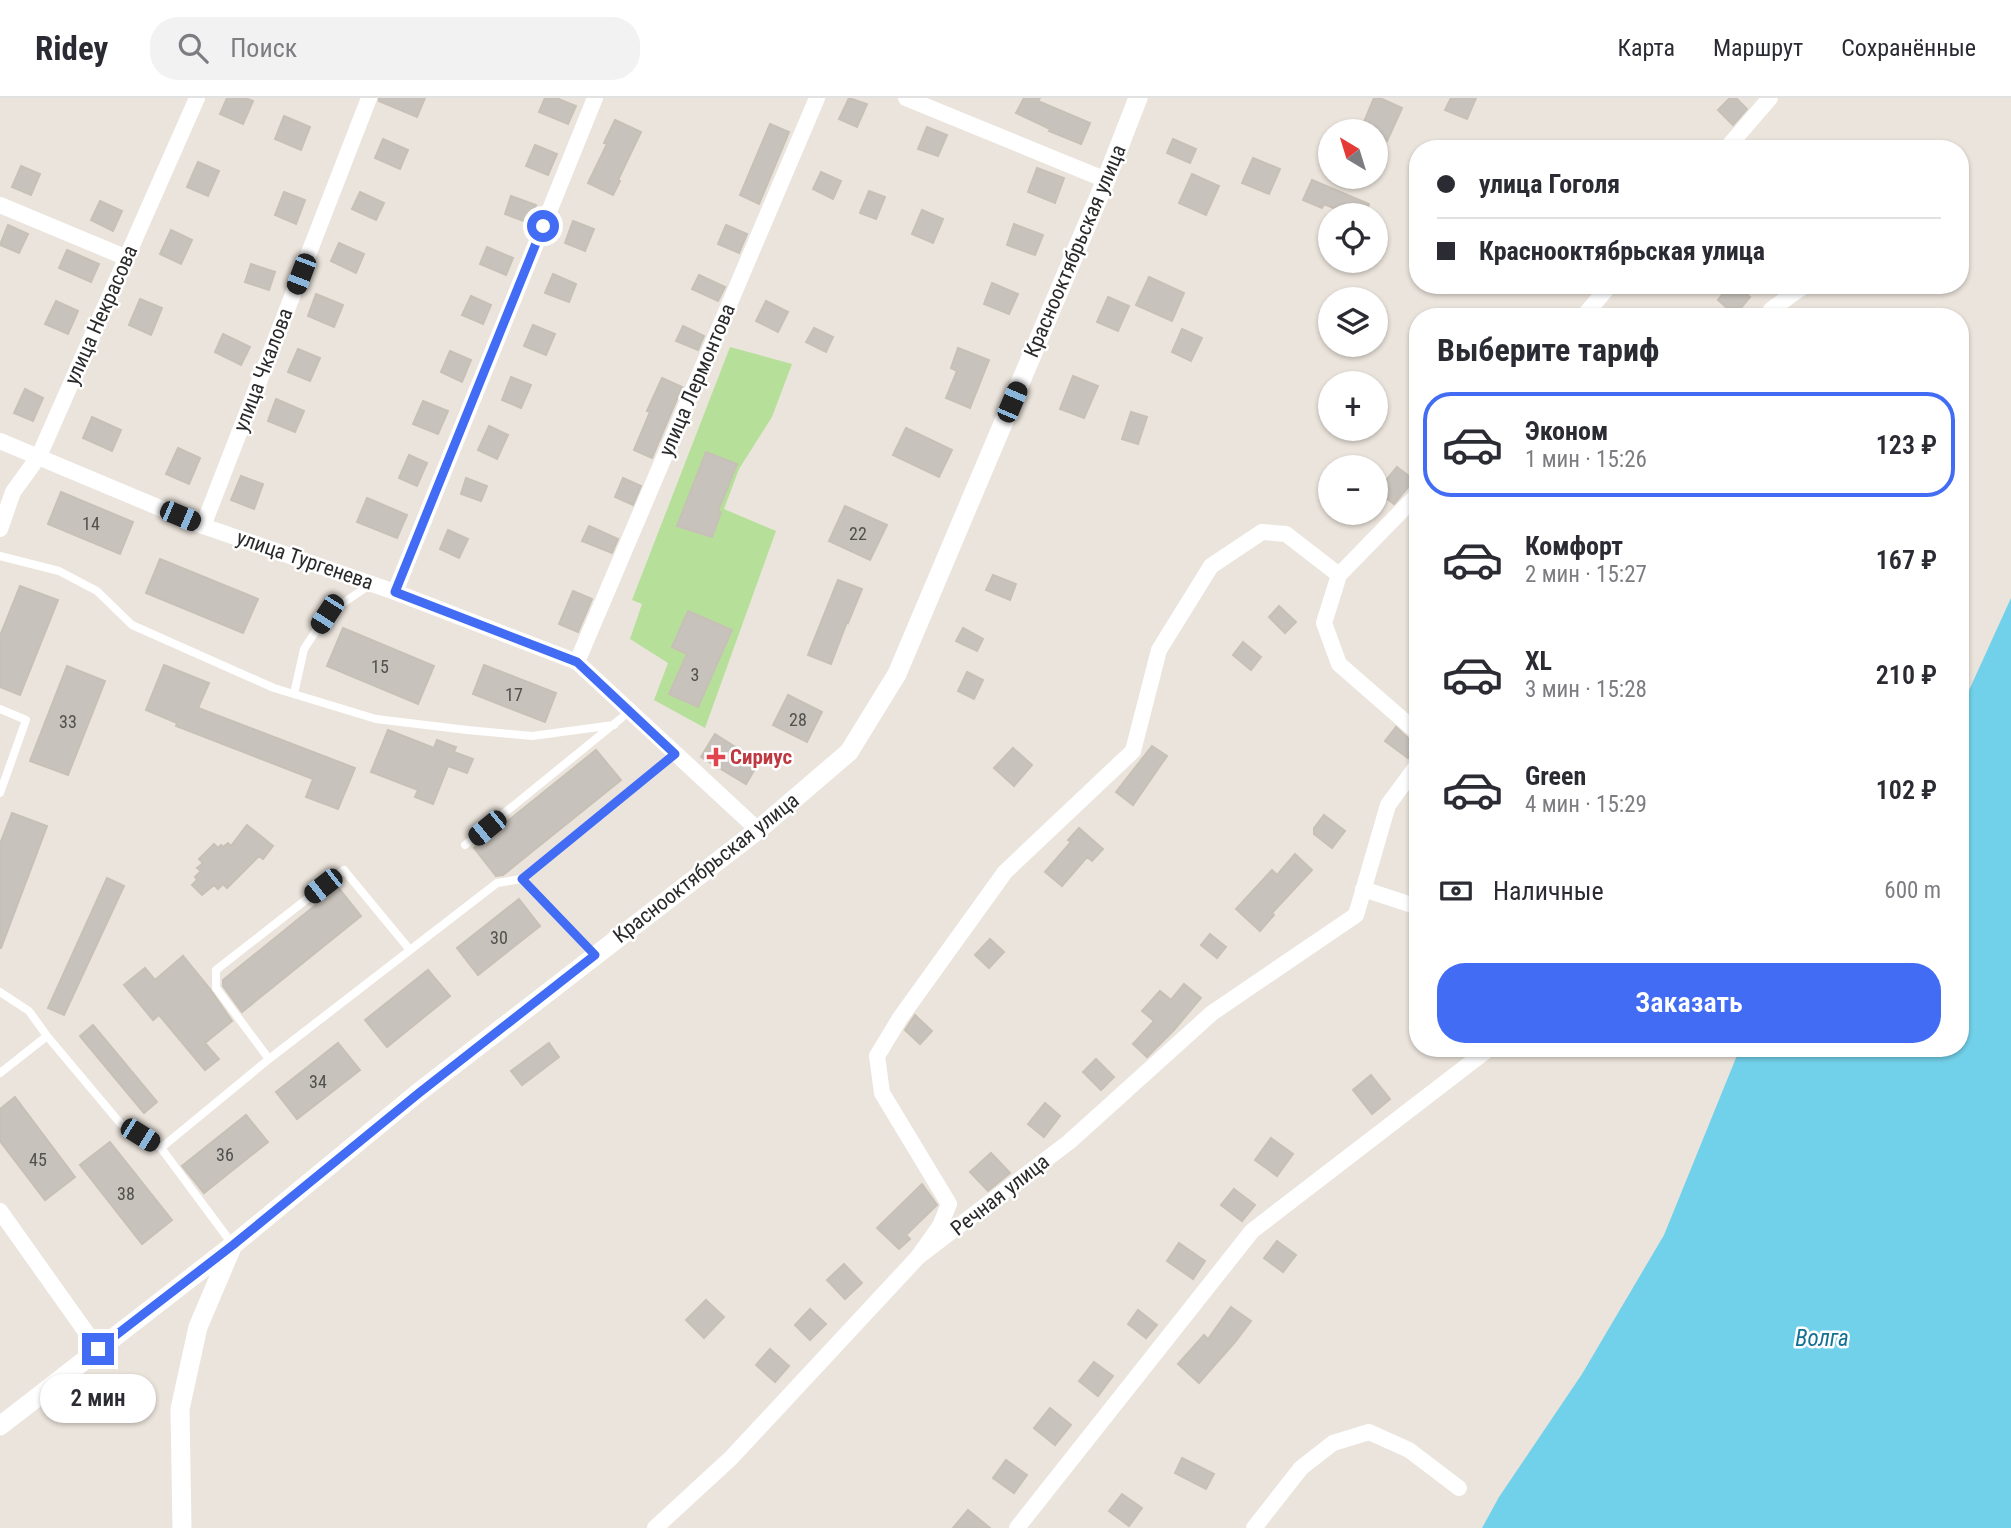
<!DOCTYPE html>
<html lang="ru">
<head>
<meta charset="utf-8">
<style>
	body { margin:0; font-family:"Roboto Condensed",sans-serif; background:#f2f2f3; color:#2b2b33; height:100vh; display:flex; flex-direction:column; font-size:26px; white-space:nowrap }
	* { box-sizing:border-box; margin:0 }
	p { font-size:23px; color:#7c7c81 }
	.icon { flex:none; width:38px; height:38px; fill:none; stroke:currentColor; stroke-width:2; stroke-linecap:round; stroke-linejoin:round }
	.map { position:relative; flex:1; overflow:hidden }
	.panel { position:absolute; left:1409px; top:210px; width:560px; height:749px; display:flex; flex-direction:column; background:#fff; border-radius:28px; box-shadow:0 2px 5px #0004 }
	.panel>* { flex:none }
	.guide { position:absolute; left:1409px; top:42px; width:560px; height:154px; border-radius:28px; box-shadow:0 2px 5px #0004; display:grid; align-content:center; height:154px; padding:0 28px; background:#fff }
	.needle { width:46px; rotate:322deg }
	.buttons { position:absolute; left:1318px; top:21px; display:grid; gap:14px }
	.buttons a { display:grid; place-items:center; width:70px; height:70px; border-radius:50%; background:#fff; box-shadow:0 2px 5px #0004; font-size:35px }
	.end { position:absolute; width:32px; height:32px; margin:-16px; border:9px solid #416cf3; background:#fff; box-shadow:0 0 0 4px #fff }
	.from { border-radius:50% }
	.bubble { position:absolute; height:49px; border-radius:24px; background:#fff; box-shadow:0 2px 5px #0004; font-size:23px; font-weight:600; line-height:49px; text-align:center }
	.car { position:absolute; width:21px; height:42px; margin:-21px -10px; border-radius:9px; box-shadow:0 0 5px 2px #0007; background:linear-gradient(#222 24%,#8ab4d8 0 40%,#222 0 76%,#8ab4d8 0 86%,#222 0) }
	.guide b { display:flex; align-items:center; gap:24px; height:66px; font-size:26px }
	.guide b+b { border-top:2px solid #e1e1e2 }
	.guide i { width:18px; height:18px; background:#2b2b33 }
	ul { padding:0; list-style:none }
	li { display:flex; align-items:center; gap:21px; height:105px; margin:0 14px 10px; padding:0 14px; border:4px solid transparent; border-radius:28px }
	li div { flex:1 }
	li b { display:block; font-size:26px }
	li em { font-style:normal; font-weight:600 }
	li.current { border-color:#416cf3 }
	li>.icon { width:63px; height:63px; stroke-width:1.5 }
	h2 { padding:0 28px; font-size:32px; line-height:84px }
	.pay { display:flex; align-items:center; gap:18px; height:77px; padding:0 28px; font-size:26px }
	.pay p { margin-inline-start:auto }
	.action { display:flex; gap:14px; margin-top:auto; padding:14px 28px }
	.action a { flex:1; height:80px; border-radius:28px; background:#416cf3; color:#fff; font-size:28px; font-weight:600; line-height:80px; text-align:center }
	header { display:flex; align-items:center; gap:42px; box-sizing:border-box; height:98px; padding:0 35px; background:#fff; border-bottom:2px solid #e1e1e2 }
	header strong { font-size:33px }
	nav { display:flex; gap:38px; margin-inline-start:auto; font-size:24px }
	.search { width:490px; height:63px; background:#f2f2f3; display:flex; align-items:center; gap:18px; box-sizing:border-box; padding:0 24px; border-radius:28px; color:#7c7c81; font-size:26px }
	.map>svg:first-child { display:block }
	.green { fill:#b6e09a }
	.water { fill:#72d1ea }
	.building { fill:#c7c2bb; stroke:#c7c0b6; stroke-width:2 }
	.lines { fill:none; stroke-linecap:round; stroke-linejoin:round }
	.service { stroke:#fff; stroke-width:8 }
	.minor { stroke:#fff; stroke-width:16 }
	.tertiary { stroke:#fff; stroke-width:19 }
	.route { stroke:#416cf3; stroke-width:9 }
	.health-dot { fill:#e0444e; stroke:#fff; stroke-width:2.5 }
	.labels { text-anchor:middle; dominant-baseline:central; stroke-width:5; stroke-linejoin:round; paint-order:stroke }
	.number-label { font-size:18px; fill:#51504e }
	.street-label { font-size:21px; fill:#2a2a2a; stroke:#fff }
	.health-label { font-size:21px; font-weight:bold; fill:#be3a42; stroke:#fff; text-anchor:start }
	.water-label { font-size:23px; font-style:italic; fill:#127095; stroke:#fff }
</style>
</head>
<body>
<header>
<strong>Ridey</strong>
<div class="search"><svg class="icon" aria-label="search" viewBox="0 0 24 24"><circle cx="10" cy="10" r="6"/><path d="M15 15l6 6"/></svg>Поиск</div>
<nav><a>Карта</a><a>Маршрут</a><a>Сохранённые</a></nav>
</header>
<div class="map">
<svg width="2011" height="1430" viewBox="0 0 2011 1430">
	<rect width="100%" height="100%" fill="#ebe4dc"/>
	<!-- green -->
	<path class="green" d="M 730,249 L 792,266 L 772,319 L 739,371 L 724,411 L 776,433 L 705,630 L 654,602 L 668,565 L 630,541 L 642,506 L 632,502 Z"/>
	<!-- water -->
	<path class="water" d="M 2011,500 L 2011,1430 L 1482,1430 L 1499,1399 L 1582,1276 L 1664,1137 L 1740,950 L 1960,950 L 1960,612 Z"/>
	<!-- building -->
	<path class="building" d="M 227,0 L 245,0 L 253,3 L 243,26 L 220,16 Z
		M 379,0 L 425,0 L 417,19 L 379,3 Z
		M 545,0 L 556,0 L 576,8 L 568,26 L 539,14 Z
		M 849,0 L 867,6 L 857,29 L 839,21 Z
		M 1024,0 L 1040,0 L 1038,3 L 1090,25 L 1081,46 L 1049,33 L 1050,31 L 1016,15 Z
		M 1374,0 L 1380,0 L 1402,10 L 1387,43 L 1376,37 L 1376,33 L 1366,33 L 1361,31 Z
		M 1451,0 L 1476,0 L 1467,21 L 1445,12 Z
		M 1730,0 L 1736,0 L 1747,11 L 1733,27 L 1718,12 Z
		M 284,18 L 310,29 L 301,52 L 275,41 Z
		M 615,22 L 641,34 L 618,82 L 620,83 L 613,97 L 588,85 L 607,46 L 604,45 Z
		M 770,26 L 789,34 L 759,106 L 740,97 Z
		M 927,29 L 947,37 L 938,58 L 918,51 Z
		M 383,41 L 408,52 L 400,71 L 375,60 Z
		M 1173,41 L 1196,51 L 1190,65 L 1167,55 Z
		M 535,47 L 557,56 L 548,77 L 526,68 Z
		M 1253,60 L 1280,71 L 1269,96 L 1242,85 Z
		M 198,64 L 219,73 L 208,98 L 187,89 Z
		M 21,68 L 40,76 L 31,97 L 12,89 Z
		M 1037,70 L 1064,80 L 1055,105 L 1028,94 Z
		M 821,74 L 841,83 L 833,101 L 813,91 Z
		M 1192,76 L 1219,88 L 1206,117 L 1179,105 Z
		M 1312,82 L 1369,106 L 1364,117 L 1350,117 L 1324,106 L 1322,110 L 1303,102 Z
		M 869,93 L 885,99 L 876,121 L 860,115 Z
		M 284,94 L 305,102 L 296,126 L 275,117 Z
		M 360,94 L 384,105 L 376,122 L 352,111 Z
		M 511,98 L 536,107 L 529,125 L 505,116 Z
		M 100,103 L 122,113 L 113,133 L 91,122 Z
		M 922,112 L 943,121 L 933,145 L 912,136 Z
		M 573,123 L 594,131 L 585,153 L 565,145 Z
		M 1014,126 L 1043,137 L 1035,157 L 1007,147 Z
		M 8,127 L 28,136 L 19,155 L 0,147 Z
		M 726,127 L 747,136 L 739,155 L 718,146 Z
		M 171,132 L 192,142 L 181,166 L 160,156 Z
		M 339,145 L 364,156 L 356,175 L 331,163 Z
		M 487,149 L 513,160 L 506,177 L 480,166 Z
		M 67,152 L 99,166 L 91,184 L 59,170 Z
		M 251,166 L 275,174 L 269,192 L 245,184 Z
		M 553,176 L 576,186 L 569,204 L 545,195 Z
		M 699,177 L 725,189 L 718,203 L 692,191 Z
		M 1149,179 L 1184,195 L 1172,223 L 1136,207 Z
		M 992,185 L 1018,196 L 1009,216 L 984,206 Z
		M 1730,187 L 1737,187 L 1750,199 L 1735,217 L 1718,202 Z
		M 316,196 L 343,207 L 334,229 L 308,218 Z
		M 471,198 L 491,207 L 483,226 L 462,217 Z
		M 1108,199 L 1129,208 L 1118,233 L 1097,224 Z
		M 140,201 L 162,210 L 151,237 L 129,227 Z
		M 56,203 L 78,213 L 68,236 L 45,226 Z
		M 766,203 L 788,214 L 778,234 L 756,223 Z
		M 533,227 L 555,236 L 546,257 L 524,248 Z
		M 683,228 L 704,238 L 698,252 L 676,243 Z
		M 814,230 L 833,239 L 826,254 L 806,244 Z
		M 1182,231 L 1202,240 L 1191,263 L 1172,254 Z
		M 223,236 L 250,249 L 241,267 L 215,254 Z
		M 958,250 L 989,262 L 970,310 L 946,300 L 957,273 L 951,270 Z
		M 298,251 L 320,260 L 310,283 L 288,274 Z
		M 450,253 L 471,262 L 462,284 L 441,274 Z
		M 1073,278 L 1098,288 L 1084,320 L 1060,311 Z
		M 511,279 L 531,287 L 521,310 L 502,302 Z
		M 662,280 L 682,289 L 652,360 L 634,352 L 650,314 L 647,313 Z
		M 25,291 L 43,300 L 33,323 L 14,315 Z
		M 276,301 L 304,313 L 295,334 L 268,323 Z
		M 423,303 L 448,313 L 438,336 L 413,326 Z
		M 1131,314 L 1147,319 L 1138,346 L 1122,341 Z
		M 92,319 L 121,332 L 112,353 L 83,340 Z
		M 489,328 L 508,337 L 497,361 L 478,352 Z
		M 906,330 L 952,352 L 939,379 L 893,357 Z
		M 178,350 L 200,360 L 189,386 L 166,376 Z
		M 706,354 L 737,366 L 718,413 L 721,414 L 712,439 L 677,428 Z
		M 409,357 L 427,365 L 417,388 L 399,380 Z
		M 1397,369 L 1414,382 L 1394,406 L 1377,393 Z
		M 241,378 L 263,386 L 254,411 L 231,402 Z
		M 466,380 L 487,388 L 481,403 L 461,396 Z
		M 623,380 L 641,388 L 633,407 L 615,399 Z
		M 61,394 L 133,424 L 120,456 L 48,426 Z
		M 367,400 L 407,417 L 397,440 L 357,424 Z
		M 845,408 L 887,427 L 870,462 L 829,443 Z
		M 589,428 L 618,441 L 612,455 L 582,443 Z
		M 448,432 L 468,441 L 459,460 L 440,451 Z
		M 160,461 L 258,501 L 243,535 L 146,495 Z
		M 993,477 L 1016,486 L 1010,502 L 986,492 Z
		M 838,482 L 862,491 L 848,525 L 847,524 L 831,566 L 808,557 Z
		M 20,488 L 58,502 L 20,597 L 0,589 L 0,538 Z
		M 573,493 L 592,501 L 578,534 L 559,526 Z
		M 1279,508 L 1296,524 L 1285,535 L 1269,519 Z
		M 688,513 L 732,532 L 698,609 L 669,596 L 687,556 L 672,549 Z
		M 343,530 L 434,568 L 418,606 L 327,568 Z
		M 963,530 L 983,541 L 977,553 L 956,543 Z
		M 1243,544 L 1261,559 L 1251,572 L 1233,557 Z
		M 164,567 L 209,585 L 198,610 L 355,670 L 338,711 L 306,699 L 313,681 L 176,628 L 177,625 L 146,612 Z
		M 484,567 L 556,595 L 545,624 L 473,596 Z
		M 67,568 L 105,583 L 68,677 L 30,663 Z
		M 967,574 L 983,582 L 974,601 L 958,593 Z
		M 788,597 L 822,614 L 807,644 L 773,627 Z
		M 1396,629 L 1411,643 L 1418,645 L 1408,660 L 1385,643 Z
		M 388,632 L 434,650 L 437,642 L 456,649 L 454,654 L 473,661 L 467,675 L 448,668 L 433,706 L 415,699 L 418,692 L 371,674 Z
		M 715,636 L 759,664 L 746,686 L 701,659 Z
		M 1152,648 L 1167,658 L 1133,707 L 1116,694 Z
		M 1013,650 L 1032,667 L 1014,688 L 994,670 Z
		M 596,652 L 621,682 L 503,777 L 496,778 L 474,750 Z
		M 12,715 L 47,728 L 1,850 L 0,850 L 0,746 Z
		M 1324,717 L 1345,733 L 1332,750 L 1314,736 L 1314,730 Z
		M 247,727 L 273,748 L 263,761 L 259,758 L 227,790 L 223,786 L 218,791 L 214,787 L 202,797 L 192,787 L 197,782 L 195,779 L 201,773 L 197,770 L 203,765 L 199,761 L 214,746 L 218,750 L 221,747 L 223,749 L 228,745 L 231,748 Z
		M 1079,730 L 1103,751 L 1092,763 L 1087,759 L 1062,788 L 1045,774 L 1071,744 L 1068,742 Z
		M 1295,756 L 1312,772 L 1272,815 L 1274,817 L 1260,833 L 1236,811 L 1272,772 L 1277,777 Z
		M 107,780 L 124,788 L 64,917 L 48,910 Z
		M 338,789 L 361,818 L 242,914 L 223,888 L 223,882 Z
		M 519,801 L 540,828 L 478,877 L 457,850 Z
		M 1210,836 L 1226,849 L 1217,860 L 1201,847 Z
		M 990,841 L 1004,854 L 989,870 L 975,857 Z
		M 183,858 L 210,891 L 232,923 L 205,945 L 219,961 L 205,972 L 159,917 L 153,922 L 124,887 L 145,870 L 155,882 Z
		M 428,872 L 450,898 L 387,949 L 365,922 Z
		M 1184,886 L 1201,900 L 1174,932 L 1147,959 L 1133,946 L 1154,923 L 1142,913 L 1160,893 L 1171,902 Z
		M 915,917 L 932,933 L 920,946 L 905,932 Z
		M 93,927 L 157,1004 L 144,1015 L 80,938 Z
		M 338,945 L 360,972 L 297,1021 L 276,994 Z
		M 549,945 L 559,959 L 522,987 L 511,973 Z
		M 1096,961 L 1114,979 L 1101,992 L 1083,974 Z
		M 1371,977 L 1390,1001 L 1372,1016 L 1353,992 Z
		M 15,999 L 75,1079 L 45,1102 L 0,1043 L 0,1011 Z
		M 1045,1005 L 1060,1018 L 1044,1039 L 1028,1026 Z
		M 246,1017 L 268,1044 L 204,1095 L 182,1068 Z
		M 1271,1040 L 1293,1056 L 1277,1078 L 1255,1062 Z
		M 110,1044 L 172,1122 L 142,1146 L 80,1067 Z
		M 991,1055 L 1010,1075 L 988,1093 L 970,1074 Z
		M 922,1086 L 937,1107 L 906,1137 L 910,1141 L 899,1151 L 877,1130 Z
		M 1234,1091 L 1255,1107 L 1242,1123 L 1221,1107 Z
		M 1277,1143 L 1296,1157 L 1283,1174 L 1264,1160 Z
		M 1179,1145 L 1205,1163 L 1193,1181 L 1167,1163 Z
		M 844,1166 L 862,1185 L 845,1201 L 827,1182 Z
		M 706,1202 L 724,1219 L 704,1240 L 686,1222 Z
		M 1231,1209 L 1251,1223 L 1235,1244 L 1199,1285 L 1178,1266 L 1204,1237 L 1208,1241 Z
		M 810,1211 L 826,1226 L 810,1242 L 795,1227 Z
		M 1138,1212 L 1157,1227 L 1146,1240 L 1128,1226 Z
		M 770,1251 L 789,1268 L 775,1284 L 756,1267 Z
		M 1094,1264 L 1113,1278 L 1098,1298 L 1079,1283 Z
		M 1050,1310 L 1071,1327 L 1055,1347 L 1034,1330 Z
		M 1182,1360 L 1214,1376 L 1206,1391 L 1175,1375 Z
		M 1006,1362 L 1027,1377 L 1014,1395 L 993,1380 Z
		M 1122,1396 L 1142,1410 L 1129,1428 L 1109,1413 Z
		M 968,1412 L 990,1430 L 953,1430 Z"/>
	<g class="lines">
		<!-- service -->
		<path class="service" d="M 0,458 L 59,473 L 97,493 L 132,527 L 274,590 L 376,621 L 467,632 L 532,638 L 614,627
			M 294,596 L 304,551 L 327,516 L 371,486
			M 0,611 L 26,622 L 0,695
			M 465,747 L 630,613
			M 521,781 L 675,656
			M 0,894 L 29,913 L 47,938 L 0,975
			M 47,938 L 120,1025 L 161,1050 L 233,1147
			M 269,961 L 216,890 L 216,872 L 344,772 L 410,852
			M 161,1050 L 269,961 L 497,785 L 521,781 L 595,857"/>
		<!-- minor -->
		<path class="minor" d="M 906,0 L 1106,82
			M 1726,51 L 1770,0
			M 0,107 L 127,160
			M 1583,219 L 1610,187
			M 1765,219 L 1772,211 L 1805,187
			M 0,343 L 203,428 L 395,494 L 577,564 L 758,732
			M 203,428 L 369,0
			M 0,431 L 13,394 L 39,358 L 197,0
			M 1339,477 L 1418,396
			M 395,494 L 595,0
			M 577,564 L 817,0
			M 1363,791 L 1418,809
			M 0,1113 L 98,1251
			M 918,1159 L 940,1128 L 949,1106 L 882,995 L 877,958 L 900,920 L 1005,774 L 1133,653 L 1159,552 L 1211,468 L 1262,434 L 1286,436 L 1339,477 L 1324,525 L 1339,566 L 1418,635
			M 655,1430 L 731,1360 L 918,1159 L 1069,1044 L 1212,915 L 1356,817 L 1388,707 L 1418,666
			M 1017,1430 L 1252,1133 L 1490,950
			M 1254,1430 L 1301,1370 L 1333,1345 L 1369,1334 L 1409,1352 L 1459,1390"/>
		<!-- tertiary -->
		<path class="tertiary" d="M 0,1328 L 233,1147 L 419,994 L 758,732 L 849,654 L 897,576 L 1106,82 L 1138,0
			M 182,1430 L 180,1311 L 198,1229 L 232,1149"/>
	</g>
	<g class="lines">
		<!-- route -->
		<path class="route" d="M 98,1251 L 233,1147 L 419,995 L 595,857 L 522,781 L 675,656 L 577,564 L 395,494 L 543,128"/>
	</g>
	<!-- markers -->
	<path class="health-dot" d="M712.5 648.5h7v7h7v7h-7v7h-7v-7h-7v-7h7z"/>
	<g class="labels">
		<!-- number labels -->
		<g class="number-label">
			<text x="91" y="425">14</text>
			<text x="858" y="435">22</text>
			<text x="380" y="568">15</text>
			<text x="695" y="576">3</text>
			<text x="514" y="596">17</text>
			<text x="798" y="621">28</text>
			<text x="68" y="623">33</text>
			<text x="499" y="839">30</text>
			<text x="318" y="983">34</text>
			<text x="225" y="1056">36</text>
			<text x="38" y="1061">45</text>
			<text x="126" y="1095">38</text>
		</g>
		<!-- street labels -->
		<g class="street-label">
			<text transform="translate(1075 153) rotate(-67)">Краснооктябрьская улица</text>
			<text transform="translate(101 217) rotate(-66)">улица Некрасова</text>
			<text transform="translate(263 272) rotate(-69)">улица Чкалова</text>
			<text transform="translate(697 282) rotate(-67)">улица Лермонтова</text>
			<text transform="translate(305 462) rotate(19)">улица Тургенева</text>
			<text transform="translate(706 770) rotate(-38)">Краснооктябрьская улица</text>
			<text transform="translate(1000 1097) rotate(-38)">Речная улица</text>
		</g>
		<!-- health labels -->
		<g class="health-label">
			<text x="730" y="659">Сириус</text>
		</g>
		<!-- water labels -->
		<g class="water-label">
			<text x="1822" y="1240">Волга</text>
		</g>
	</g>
</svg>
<div class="buttons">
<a><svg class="needle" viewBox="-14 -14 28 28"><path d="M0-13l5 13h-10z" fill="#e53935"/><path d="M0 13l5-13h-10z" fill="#7c7c81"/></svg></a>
<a><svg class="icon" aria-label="locate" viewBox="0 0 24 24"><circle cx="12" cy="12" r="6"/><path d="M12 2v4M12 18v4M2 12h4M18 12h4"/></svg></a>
<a><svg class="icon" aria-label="layers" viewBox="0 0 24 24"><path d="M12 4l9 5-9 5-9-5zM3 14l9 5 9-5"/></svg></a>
<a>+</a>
<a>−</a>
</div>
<i class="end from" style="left:543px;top:128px"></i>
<i class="end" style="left:98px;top:1251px"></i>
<div class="bubble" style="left:40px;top:1276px;width:116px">2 мин</div>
<i class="car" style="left:301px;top:176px;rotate:201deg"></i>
<i class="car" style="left:1012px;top:304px;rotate:23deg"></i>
<i class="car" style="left:180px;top:418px;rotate:113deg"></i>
<i class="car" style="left:327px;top:516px;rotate:213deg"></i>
<i class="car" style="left:487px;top:730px;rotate:231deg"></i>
<i class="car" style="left:323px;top:788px;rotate:232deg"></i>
<i class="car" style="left:140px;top:1037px;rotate:122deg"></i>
<div class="guide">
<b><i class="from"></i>улица Гоголя</b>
<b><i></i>Краснооктябрьская улица</b>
</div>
<section class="panel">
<h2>Выберите тариф</h2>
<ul>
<li class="current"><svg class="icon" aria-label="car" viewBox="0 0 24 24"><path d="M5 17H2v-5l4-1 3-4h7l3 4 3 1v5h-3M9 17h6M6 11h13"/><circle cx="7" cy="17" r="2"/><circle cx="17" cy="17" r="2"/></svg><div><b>Эконом</b><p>1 мин · 15:26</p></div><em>123 ₽</em></li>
<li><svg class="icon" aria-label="car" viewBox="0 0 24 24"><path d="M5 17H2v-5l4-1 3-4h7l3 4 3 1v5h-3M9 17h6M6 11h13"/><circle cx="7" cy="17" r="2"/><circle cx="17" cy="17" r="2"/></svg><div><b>Комфорт</b><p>2 мин · 15:27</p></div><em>167 ₽</em></li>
<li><svg class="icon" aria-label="car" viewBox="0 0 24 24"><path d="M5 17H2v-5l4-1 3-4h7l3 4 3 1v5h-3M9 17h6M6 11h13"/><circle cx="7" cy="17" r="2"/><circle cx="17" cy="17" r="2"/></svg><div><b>XL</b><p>3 мин · 15:28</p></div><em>210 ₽</em></li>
<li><svg class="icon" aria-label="car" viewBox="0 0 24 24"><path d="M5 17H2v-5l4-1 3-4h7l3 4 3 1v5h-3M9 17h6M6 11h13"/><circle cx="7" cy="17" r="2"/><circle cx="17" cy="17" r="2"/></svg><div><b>Green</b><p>4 мин · 15:29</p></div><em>102 ₽</em></li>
</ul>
<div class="pay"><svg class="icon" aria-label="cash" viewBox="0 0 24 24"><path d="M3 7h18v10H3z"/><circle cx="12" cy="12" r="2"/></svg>Наличные<p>600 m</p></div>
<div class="action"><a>Заказать</a></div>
</section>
</div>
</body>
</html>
